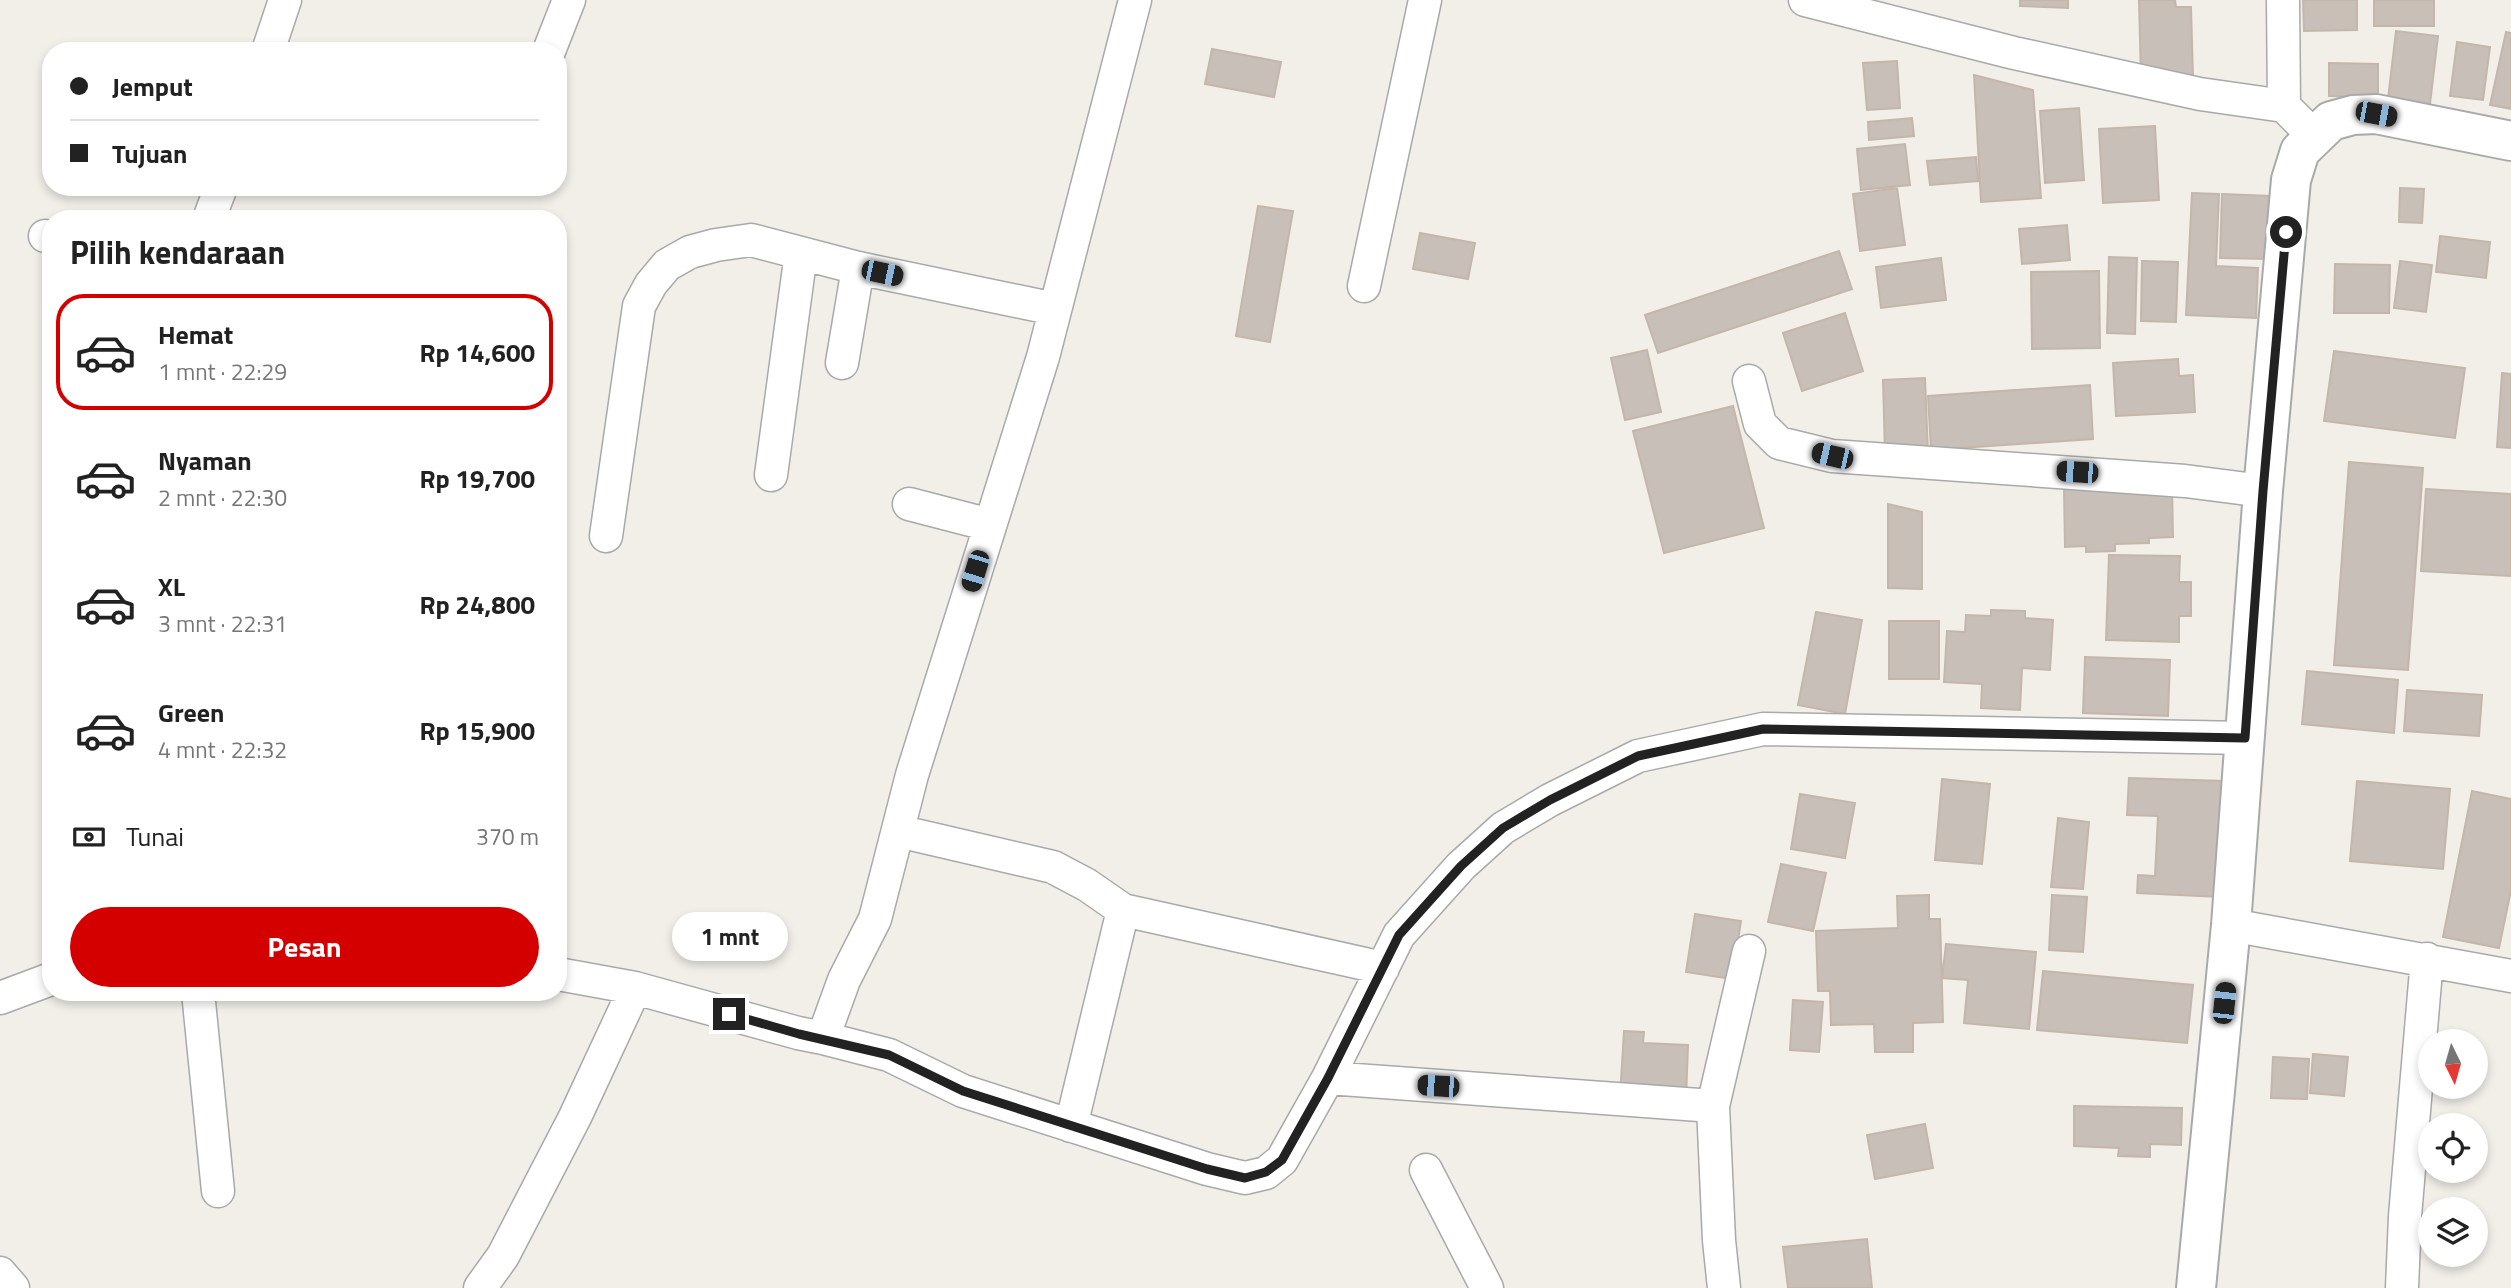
<!DOCTYPE html>
<html lang="id">
<head>
<meta charset="utf-8">
<style>
	body { margin:0; font-family:"Titillium Web",sans-serif; background:#f2f2f2; color:#222; height:100vh; display:flex; flex-direction:column; font-size:26px; white-space:nowrap }
	* { box-sizing:border-box; margin:0 }
	p { font-size:23px; color:#767676 }
	.icon { flex:none; width:38px; height:38px; fill:none; stroke:currentColor; stroke-width:2; stroke-linecap:round; stroke-linejoin:round }
	.map { position:relative; flex:1; overflow:hidden }
	.sheet { position:absolute; left:42px; top:210px; width:525px; height:791px; display:flex; flex-direction:column; background:#fff; border-radius:28px; box-shadow:0 4px 10px #0003 }
	.sheet>* { flex:none }
	.banner { position:absolute; left:42px; top:42px; width:525px; height:154px; border-radius:28px; box-shadow:0 4px 10px #0003; display:grid; align-content:center; height:154px; padding:0 28px; background:#fff }
	.needle { width:46px; rotate:175deg }
	.buttons { position:absolute; left:2418px; top:1029px; display:grid; gap:14px }
	.buttons a { display:grid; place-items:center; width:70px; height:70px; border-radius:50%; background:#fff; box-shadow:0 4px 10px #0003; font-size:35px }
	.end { position:absolute; width:32px; height:32px; margin:-16px; border:9px solid #222; background:#fff; box-shadow:0 0 0 4px #fff }
	.from { border-radius:50% }
	.bubble { position:absolute; height:49px; border-radius:24px; background:#fff; box-shadow:0 4px 10px #0003; font-size:23px; font-weight:700; line-height:49px; text-align:center }
	.car { position:absolute; width:21px; height:42px; margin:-21px -10px; border-radius:9px; box-shadow:0 0 5px 2px #0007; background:linear-gradient(#222 24%,#8ab4d8 0 40%,#222 0 76%,#8ab4d8 0 86%,#222 0) }
	.banner b { display:flex; align-items:center; gap:24px; height:66px; font-size:26px }
	.banner b+b { border-top:2px solid #e0e0e0 }
	.banner i { width:18px; height:18px; background:#222 }
	ul { padding:0; list-style:none }
	li { display:flex; align-items:center; gap:21px; height:116px; margin:0 14px 10px; padding:0 14px; border:4px solid transparent; border-radius:28px }
	li div { flex:1 }
	li b { display:block; font-size:26px }
	li em { font-style:normal; font-weight:700 }
	li.active { border-color:#d40000 }
	li>.icon { width:63px; height:63px; stroke-width:1.5 }
	h2 { padding:0 28px; font-size:32px; line-height:84px }
	.pay { display:flex; align-items:center; gap:18px; height:77px; padding:0 28px; font-size:26px }
	.pay p { margin-inline-start:auto }
	.button { display:flex; gap:14px; margin-top:auto; padding:14px 28px }
	.button a { flex:1; height:80px; border-radius:42px; background:#d40000; color:#fff; font-size:28px; font-weight:700; line-height:80px; text-align:center }
	.map>svg:first-child { display:block }
	.building { fill:#c7bfb8; stroke:#c4b6ab; stroke-width:2 }
	.lines { fill:none; stroke-linecap:round; stroke-linejoin:round }
	.minor-casing { stroke:#a9a9a9; stroke-width:35 }
	.tertiary-casing { stroke:#a9a9a9; stroke-width:42 }
	.minor { stroke:#fff; stroke-width:32 }
	.tertiary { stroke:#fff; stroke-width:38 }
	.route { stroke:#222; stroke-width:9 }
</style>
</head>
<body>
<div class="map">
<svg width="2511" height="1288" viewBox="0 0 2511 1288">
	<rect width="100%" height="100%" fill="#f2efe9"/>
	<!-- building -->
	<path class="building" d="M 2020,0 L 2068,0 L 2068,8 L 2020,6 Z
		M 2139,0 L 2175,0 L 2176,7 L 2191,7 L 2193,78 L 2141,79 Z
		M 2303,0 L 2357,0 L 2357,30 L 2304,31 Z
		M 2374,0 L 2434,0 L 2434,26 L 2374,26 Z
		M 2396,31 L 2438,36 L 2430,104 L 2388,99 Z
		M 2506,32 L 2511,33 L 2511,109 L 2490,105 Z
		M 2457,42 L 2490,47 L 2483,100 L 2450,96 Z
		M 1212,49 L 1281,62 L 1274,97 L 1205,84 Z
		M 1897,61 L 1900,108 L 1867,110 L 1863,63 Z
		M 2329,63 L 2378,64 L 2378,97 L 2329,96 Z
		M 1974,75 L 2033,90 L 2041,198 L 1981,202 Z
		M 2079,108 L 2084,180 L 2045,183 L 2040,111 Z
		M 1912,118 L 1914,136 L 1869,140 L 1868,122 Z
		M 2155,126 L 2159,200 L 2103,203 L 2099,129 Z
		M 1905,144 L 1910,185 L 1861,190 L 1857,149 Z
		M 1976,157 L 1978,181 L 1930,185 L 1927,161 Z
		M 1897,188 L 1905,245 L 1860,251 L 1853,194 Z
		M 2400,188 L 2424,189 L 2422,223 L 2399,222 Z
		M 2192,193 L 2219,194 L 2216,266 L 2258,268 L 2256,318 L 2186,315 Z
		M 2222,194 L 2271,196 L 2269,259 L 2220,258 Z
		M 1258,206 L 1293,211 L 1270,342 L 1236,336 Z
		M 2067,225 L 2070,260 L 2022,264 L 2019,229 Z
		M 1420,233 L 1475,243 L 1468,279 L 1413,269 Z
		M 2440,236 L 2490,242 L 2486,278 L 2436,272 Z
		M 1839,251 L 1852,289 L 1658,353 L 1645,315 Z
		M 2109,257 L 2137,258 L 2135,334 L 2107,333 Z
		M 1941,258 L 1946,300 L 1881,308 L 1876,267 Z
		M 2142,261 L 2178,262 L 2176,322 L 2141,321 Z
		M 2400,261 L 2432,265 L 2426,312 L 2394,308 Z
		M 2335,264 L 2390,265 L 2389,313 L 2334,313 Z
		M 2099,271 L 2100,348 L 2032,349 L 2031,272 Z
		M 1845,313 L 1863,371 L 1802,391 L 1783,333 Z
		M 1647,350 L 1661,412 L 1625,420 L 1611,358 Z
		M 2334,351 L 2465,368 L 2455,438 L 2324,421 Z
		M 2178,359 L 2179,376 L 2193,375 L 2195,412 L 2116,416 L 2113,363 Z
		M 2502,373 L 2511,374 L 2511,448 L 2497,447 Z
		M 1925,378 L 1928,453 L 1885,454 L 1883,380 Z
		M 2090,385 L 2093,439 L 1931,450 L 1928,396 Z
		M 1733,406 L 1764,528 L 1664,553 L 1633,431 Z
		M 2349,462 L 2423,468 L 2408,670 L 2334,665 Z
		M 2172,487 L 2173,537 L 2149,538 L 2149,543 L 2115,544 L 2115,551 L 2086,552 L 2086,546 L 2065,547 L 2064,489 Z
		M 2426,489 L 2511,494 L 2511,576 L 2421,571 Z
		M 1888,504 L 1922,512 L 1922,589 L 1888,588 Z
		M 2109,555 L 2180,556 L 2179,582 L 2191,582 L 2191,616 L 2179,616 L 2179,642 L 2106,640 Z
		M 1991,610 L 2025,611 L 2025,618 L 2053,620 L 2050,670 L 2022,668 L 2020,710 L 1981,708 L 1982,684 L 1944,682 L 1947,631 L 1965,632 L 1966,615 L 1991,616 Z
		M 1816,612 L 1862,620 L 1845,714 L 1798,705 Z
		M 1889,621 L 1939,621 L 1939,679 L 1889,679 Z
		M 2085,657 L 2170,660 L 2168,716 L 2083,713 Z
		M 2307,671 L 2398,680 L 2394,733 L 2302,724 Z
		M 2407,690 L 2482,695 L 2479,736 L 2404,731 Z
		M 2129,778 L 2225,781 L 2220,897 L 2137,893 L 2138,875 L 2155,876 L 2158,816 L 2127,815 Z
		M 1942,779 L 1990,784 L 1982,864 L 1935,860 Z
		M 2357,781 L 2450,789 L 2443,869 L 2350,861 Z
		M 2472,791 L 2511,799 L 2511,890 L 2499,948 L 2443,937 Z
		M 1800,794 L 1855,803 L 1845,858 L 1791,849 Z
		M 2058,818 L 2089,822 L 2083,889 L 2051,887 Z
		M 1781,864 L 1826,873 L 1813,931 L 1768,922 Z
		M 1929,895 L 1929,919 L 1940,919 L 1943,1022 L 1913,1023 L 1913,1052 L 1875,1052 L 1874,1024 L 1831,1025 L 1830,991 L 1818,991 L 1816,931 L 1898,928 L 1897,896 Z
		M 2052,895 L 2087,897 L 2083,952 L 2049,950 Z
		M 1695,914 L 1741,921 L 1732,979 L 1686,972 Z
		M 1946,944 L 2036,952 L 2029,1029 L 1964,1023 L 1968,980 L 1942,978 Z
		M 2043,971 L 2193,985 L 2187,1043 L 2037,1030 Z
		M 1793,1000 L 1823,1002 L 1819,1052 L 1790,1050 Z
		M 1624,1031 L 1644,1032 L 1643,1043 L 1688,1045 L 1686,1099 L 1620,1096 Z
		M 2313,1054 L 2348,1057 L 2344,1096 L 2310,1093 Z
		M 2273,1057 L 2309,1059 L 2307,1099 L 2271,1098 Z
		M 2074,1106 L 2182,1108 L 2181,1145 L 2150,1144 L 2150,1157 L 2118,1156 L 2119,1148 L 2074,1146 Z
		M 1925,1124 L 1933,1168 L 1875,1179 L 1867,1135 Z
		M 1867,1239 L 1872,1288 L 1788,1288 L 1783,1247 Z"/>
	<g class="lines">
		<!-- minor casing -->
		<g class="minor-casing">
			<path id="minor" d="M 1805,0 L 2014,53 L 2200,94 L 2284,106 L 2314,136
				M 2283,0 L 2284,106
				M 268,51 L 285,0
				M 549,51 L 569,0
				M 209,219 L 221,187
				M 45,236 L 51,237
				M 1364,286 L 1425,0
				M 842,363 L 858,268
				M 1749,381 L 1760,424 L 1779,443 L 1832,456 L 2185,481 L 2263,491
				M 771,475 L 801,253
				M 909,504 L 990,525
				M 606,536 L 639,306 L 651,284 L 667,265 L 690,252 L 716,245 L 751,240 L 858,268 L 1055,309
				M 898,831 L 1053,867 L 1087,885 L 1123,910 L 1383,968
				M 2231,925 L 2511,976
				M 558,974 L 635,988 L 798,1033 L 823,1038 L 844,980 L 875,919 L 912,775 L 1043,357 L 1135,0
				M 198,992 L 218,1191
				M 0,998 L 51,979
				M 823,1038 L 889,1055 L 963,1091 L 1207,1169 L 1245,1178 L 1266,1173 L 1282,1160 L 1328,1078 L 1399,935 L 1461,866 L 1503,828 L 1550,800 L 1638,756 L 1763,729 L 2245,738
				M 1328,1078 L 1713,1106
				M 1071,1126 L 1123,910
				M 1426,1170 L 1487,1288
				M 0,1273 L 13,1288
				M 480,1288 L 503,1256 L 575,1117 L 635,988
				M 1724,1288 L 1719,1240 L 1713,1106 L 1749,951
				M 2402,1288 L 2405,1216 L 2427,959"/>
		</g>
		<!-- tertiary casing -->
		<g class="tertiary-casing">
			<path id="tertiary" d="M 2196,1288 L 2231,925 L 2263,491 L 2291,180 L 2300,151 L 2331,121 L 2353,115 L 2376,114 L 2511,141"/>
		</g>
		<!-- minor -->
		<use href="#minor" class="minor"/>
		<!-- tertiary -->
		<use href="#tertiary" class="tertiary"/>
	</g>
	<g class="lines">
		<!-- route -->
		<path class="route" d="M 729,1014 L 799,1034 L 889,1055 L 963,1091 L 1207,1169 L 1245,1178 L 1266,1172 L 1282,1160 L 1328,1078 L 1399,935 L 1461,866 L 1503,828 L 1550,800 L 1638,756 L 1763,729 L 2245,738 L 2263,491 L 2286,232"/>
	</g>
</svg>
<div class="buttons">
<a><svg class="needle" viewBox="-14 -14 28 28"><path d="M0-13l5 13h-10z" fill="#e53935"/><path d="M0 13l5-13h-10z" fill="#767676"/></svg></a>
<a><svg class="icon" aria-label="locate" viewBox="0 0 24 24"><circle cx="12" cy="12" r="6"/><path d="M12 2v4M12 18v4M2 12h4M18 12h4"/></svg></a>
<a><svg class="icon" aria-label="layers" viewBox="0 0 24 24"><path d="M12 4l9 5-9 5-9-5zM3 14l9 5 9-5"/></svg></a>
</div>
<i class="end from" style="left:2286px;top:232px"></i>
<i class="end" style="left:729px;top:1014px"></i>
<div class="bubble" style="left:672px;top:912px;width:116px">1 mnt</div>
<i class="car" style="left:2376px;top:114px;rotate:101deg"></i>
<i class="car" style="left:882px;top:273px;rotate:102deg"></i>
<i class="car" style="left:1832px;top:456px;rotate:283deg"></i>
<i class="car" style="left:2077px;top:472px;rotate:274deg"></i>
<i class="car" style="left:975px;top:571px;rotate:197deg"></i>
<i class="car" style="left:2224px;top:1003px;rotate:6deg"></i>
<i class="car" style="left:1438px;top:1086px;rotate:274deg"></i>
<div class="banner">
<b><i class="from"></i>Jemput</b>
<b><i></i>Tujuan</b>
</div>
<section class="sheet">
<h2>Pilih kendaraan</h2>
<ul>
<li class="active"><svg class="icon" aria-label="car" viewBox="0 0 24 24"><path d="M5 17H2v-5l4-1 3-4h7l3 4 3 1v5h-3M9 17h6M6 11h13"/><circle cx="7" cy="17" r="2"/><circle cx="17" cy="17" r="2"/></svg><div><b>Hemat</b><p>1 mnt · 22:29</p></div><em>Rp 14,600</em></li>
<li><svg class="icon" aria-label="car" viewBox="0 0 24 24"><path d="M5 17H2v-5l4-1 3-4h7l3 4 3 1v5h-3M9 17h6M6 11h13"/><circle cx="7" cy="17" r="2"/><circle cx="17" cy="17" r="2"/></svg><div><b>Nyaman</b><p>2 mnt · 22:30</p></div><em>Rp 19,700</em></li>
<li><svg class="icon" aria-label="car" viewBox="0 0 24 24"><path d="M5 17H2v-5l4-1 3-4h7l3 4 3 1v5h-3M9 17h6M6 11h13"/><circle cx="7" cy="17" r="2"/><circle cx="17" cy="17" r="2"/></svg><div><b>XL</b><p>3 mnt · 22:31</p></div><em>Rp 24,800</em></li>
<li><svg class="icon" aria-label="car" viewBox="0 0 24 24"><path d="M5 17H2v-5l4-1 3-4h7l3 4 3 1v5h-3M9 17h6M6 11h13"/><circle cx="7" cy="17" r="2"/><circle cx="17" cy="17" r="2"/></svg><div><b>Green</b><p>4 mnt · 22:32</p></div><em>Rp 15,900</em></li>
</ul>
<div class="pay"><svg class="icon" aria-label="cash" viewBox="0 0 24 24"><path d="M3 7h18v10H3z"/><circle cx="12" cy="12" r="2"/></svg>Tunai<p>370 m</p></div>
<div class="button"><a>Pesan</a></div>
</section>
</div>
</body>
</html>
